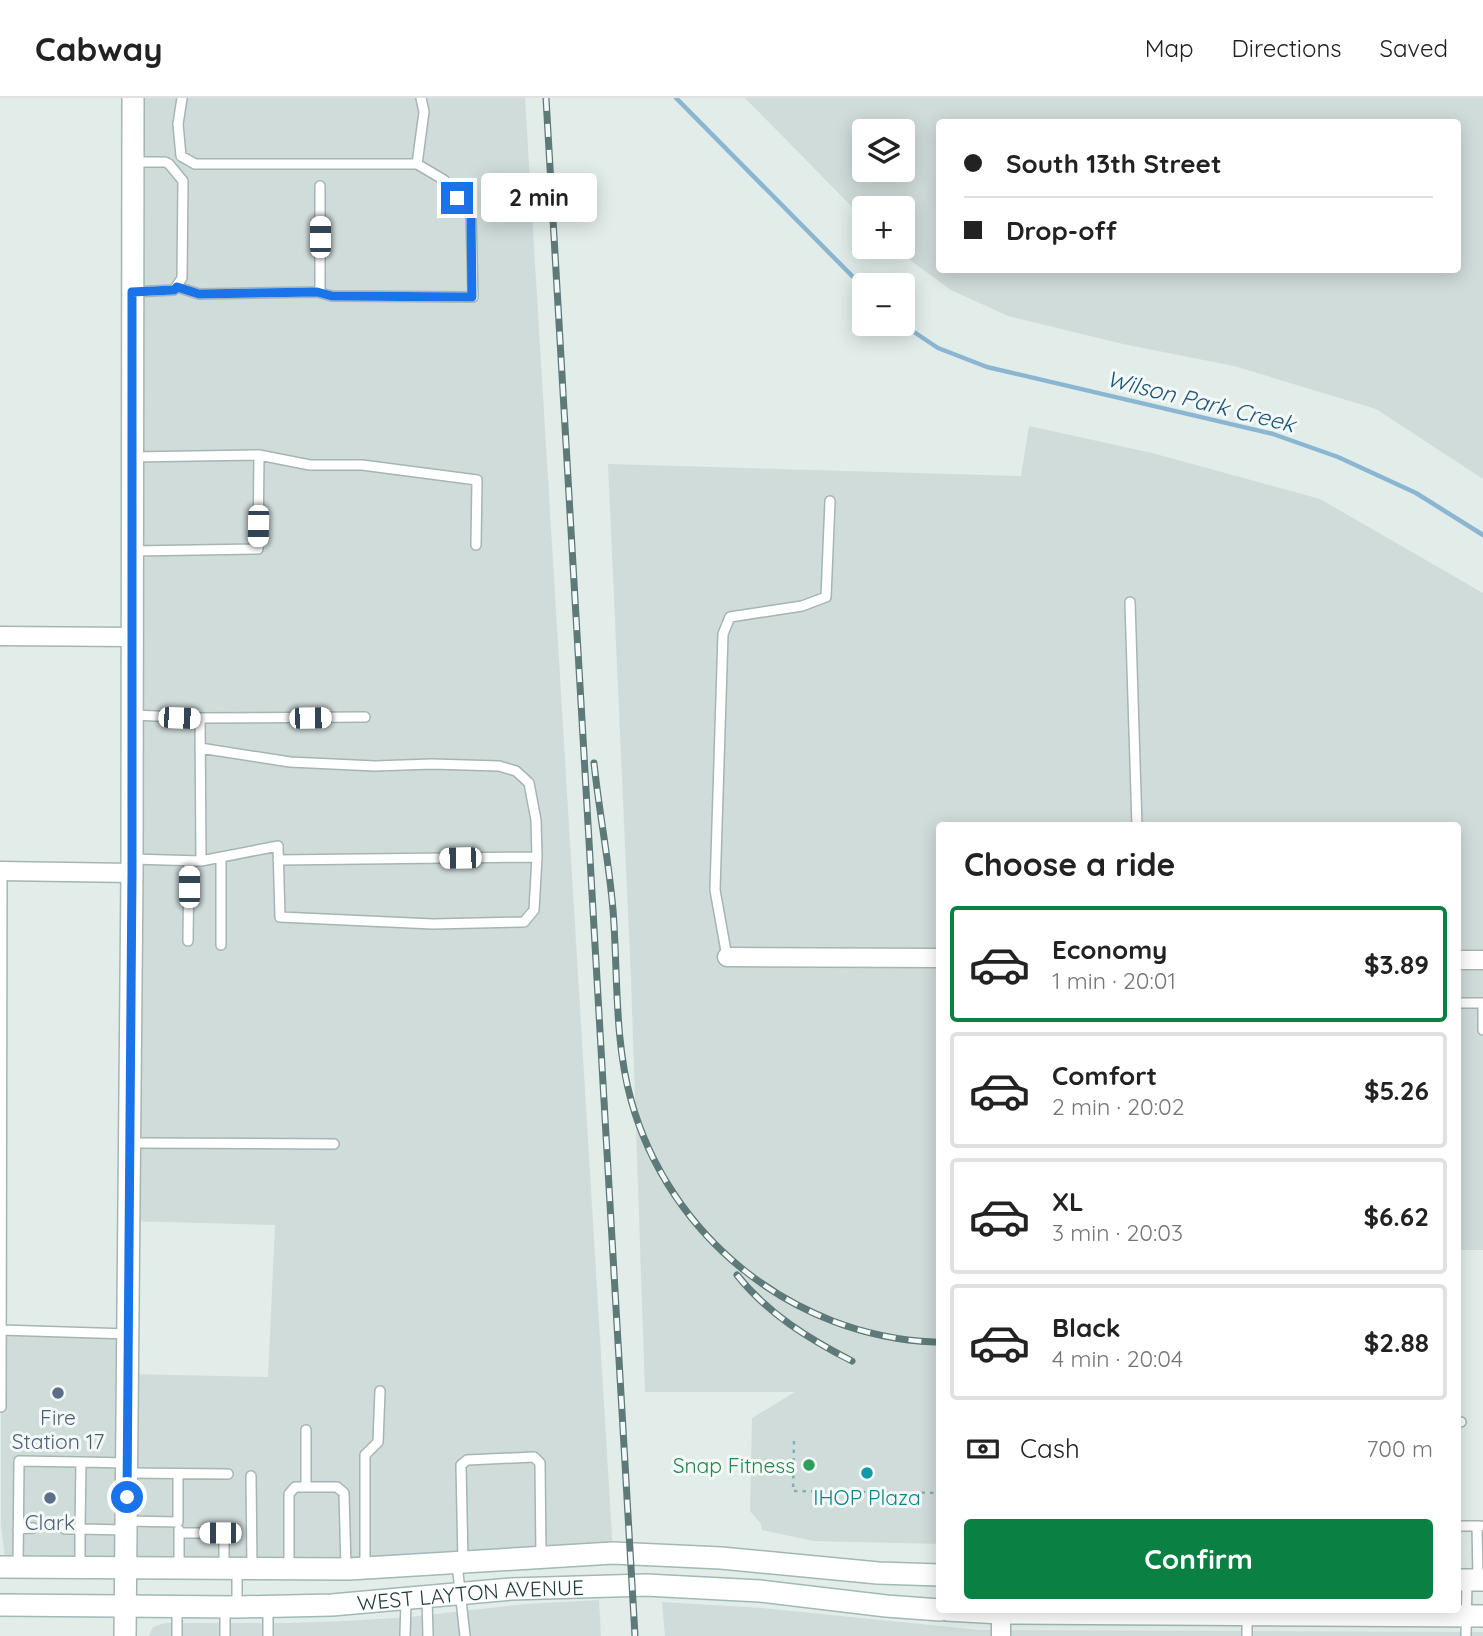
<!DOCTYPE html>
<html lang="en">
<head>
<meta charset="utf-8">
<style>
	body { margin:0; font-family:Quicksand,sans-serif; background:#f2f2f2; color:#222; height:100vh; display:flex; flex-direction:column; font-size:26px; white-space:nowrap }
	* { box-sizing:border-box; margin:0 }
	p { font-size:23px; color:#767676 }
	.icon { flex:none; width:38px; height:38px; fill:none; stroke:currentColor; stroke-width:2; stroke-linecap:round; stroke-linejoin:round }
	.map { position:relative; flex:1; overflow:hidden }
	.drawer { position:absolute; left:936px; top:724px; width:525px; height:791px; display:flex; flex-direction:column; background:#fff; border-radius:7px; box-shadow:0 4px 18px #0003 }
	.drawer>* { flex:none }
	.banner { position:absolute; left:936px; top:21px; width:525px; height:154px; border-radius:7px; box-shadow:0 4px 18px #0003; display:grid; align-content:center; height:154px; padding:0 28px; background:#fff }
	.buttons { position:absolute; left:852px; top:21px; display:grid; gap:14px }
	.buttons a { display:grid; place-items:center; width:63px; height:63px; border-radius:7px; background:#fff; box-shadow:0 4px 18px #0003; font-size:35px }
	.end { position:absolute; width:32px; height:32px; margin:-16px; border:9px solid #1a73e8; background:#fff; box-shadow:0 0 0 4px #fff }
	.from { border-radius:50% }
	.bubble { position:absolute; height:49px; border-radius:7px; background:#fff; box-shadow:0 4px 18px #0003; font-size:23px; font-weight:700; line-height:49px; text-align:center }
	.car { position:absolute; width:21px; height:42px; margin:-21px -10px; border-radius:9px; box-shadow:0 0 5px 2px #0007; background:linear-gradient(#fff 24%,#345 0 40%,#fff 0 76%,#345 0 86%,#fff 0) }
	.banner b { display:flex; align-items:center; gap:24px; height:66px; font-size:26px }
	.banner b+b { border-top:2px solid #e0e0e0 }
	.banner i { width:18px; height:18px; background:#222 }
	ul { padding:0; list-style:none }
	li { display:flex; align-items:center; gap:21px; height:116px; margin:0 14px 10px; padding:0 14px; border:4px solid #e0e0e0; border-radius:7px }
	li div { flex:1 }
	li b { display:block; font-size:26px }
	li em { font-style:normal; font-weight:700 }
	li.current { border-color:#0b8043 }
	li>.icon { width:63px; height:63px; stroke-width:1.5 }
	h2 { padding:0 28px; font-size:32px; line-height:84px }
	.pay { display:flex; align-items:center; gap:18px; height:77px; padding:0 28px; font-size:26px }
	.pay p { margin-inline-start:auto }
	.action { display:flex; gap:14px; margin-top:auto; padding:14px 28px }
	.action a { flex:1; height:80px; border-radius:7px; background:#0b8043; color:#fff; font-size:28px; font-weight:700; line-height:80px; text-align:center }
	header { display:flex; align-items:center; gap:42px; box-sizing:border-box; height:98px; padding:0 35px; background:#fff; border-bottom:2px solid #e0e0e0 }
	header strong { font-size:33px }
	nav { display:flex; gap:38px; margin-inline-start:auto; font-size:24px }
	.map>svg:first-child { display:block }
	.built { fill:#d0dcda; fill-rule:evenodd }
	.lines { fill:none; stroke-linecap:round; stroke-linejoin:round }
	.stream { stroke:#8ab6d2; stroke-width:4.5 }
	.service-casing { stroke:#a5b5b3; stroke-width:12 }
	.minor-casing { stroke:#a5b5b3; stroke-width:21 }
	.tertiary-casing { stroke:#a5b5b3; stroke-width:24 }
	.secondary-casing { stroke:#a1b8b5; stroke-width:24 }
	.path { stroke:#83b0ad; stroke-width:2.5; stroke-dasharray:3.5 5; stroke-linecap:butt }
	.service { stroke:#fff; stroke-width:9 }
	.minor { stroke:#fff; stroke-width:18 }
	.tertiary { stroke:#fff; stroke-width:21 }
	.secondary { stroke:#fff; stroke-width:21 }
	.rail-casing { stroke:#5d7978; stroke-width:7 }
	.rail { stroke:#f3f9f7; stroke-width:4.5; stroke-dasharray:13; stroke-linecap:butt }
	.route { stroke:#1a73e8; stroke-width:9 }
	.service-dot { fill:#5c6f8a; stroke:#f3f9f7; stroke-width:2.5 }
	.leisure-dot { fill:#2e9e5b; stroke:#f3f9f7; stroke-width:2.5 }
	.culture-dot { fill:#0f9aa8; stroke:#f3f9f7; stroke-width:2.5 }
	.labels { text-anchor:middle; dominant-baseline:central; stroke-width:6; stroke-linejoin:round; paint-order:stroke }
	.service-label { font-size:21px; fill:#4e5e75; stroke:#f3f9f7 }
	.leisure-label { font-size:21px; fill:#27864d; stroke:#f3f9f7; text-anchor:end }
	.culture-label { font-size:21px; fill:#0d838f; stroke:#f3f9f7 }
	.street-label { font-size:21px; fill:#223e3d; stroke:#f3f9f7 }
	.water-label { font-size:23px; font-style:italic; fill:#1c547a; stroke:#f3f9f7 }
</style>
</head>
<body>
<header>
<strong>Cabway</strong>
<nav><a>Map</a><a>Directions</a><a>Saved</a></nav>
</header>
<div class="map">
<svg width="1483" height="1538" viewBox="0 0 1483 1538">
	<rect width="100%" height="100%" fill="#e2edea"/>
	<!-- built -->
	<path class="built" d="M 133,0 L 525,0 L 613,1455 L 6,1469 L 1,1427 L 1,1232 L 129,1232 L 128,1276 L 268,1279 L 275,1127 L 129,1123 Z
		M 745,0 L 1483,0 L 1483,381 L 1376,311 L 1234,268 L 1123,246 L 1008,218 L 951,192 L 892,149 L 903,149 L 903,110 L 864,110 L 864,121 ZM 1458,24 L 1458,172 L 940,172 L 940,24 ZM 903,33 L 903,72 L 864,72 L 864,33 Z
		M 1029,328 L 1152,355 L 1320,401 L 1483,495 L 1483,1152 L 1458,1152 L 1458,728 L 940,728 L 940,1446 L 813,1443 L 762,1432 L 761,1426 L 750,1413 L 752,1320 L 795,1294 L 645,1294 L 631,882 L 608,366 L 1021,378 Z
		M 599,1502 L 601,1538 L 149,1538 L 153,1529 L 165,1525 L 287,1525 L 345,1523 L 410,1519 L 526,1506 Z
		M 662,1504 L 762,1510 L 980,1532 L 1483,1534 L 1483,1538 L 665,1538 Z"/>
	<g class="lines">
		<!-- stream -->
		<path class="stream" d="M 676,0 L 864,190
			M 902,226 L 938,250 L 987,269 L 1273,336 L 1338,359 L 1416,395 L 1483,437"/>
		<!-- service casing -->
		<g class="service-casing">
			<path id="service" d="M 182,0 L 178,26 L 181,58 L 195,66 L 417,66 L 444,82 L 471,118 L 473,199 L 332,198 L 317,194
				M 417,66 L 424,14 L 421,0
				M 177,189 L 199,196 L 317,194 L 320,190 L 320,88
				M 133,194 L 174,192 L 182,180 L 183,83 L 169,66 L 165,64 L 134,64
				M 259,357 L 310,367 L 362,367 L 477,382 L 476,447
				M 132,359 L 259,357 L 258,451 L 134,453
				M 1130,504 L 1137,728
				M 134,617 L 200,620 L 365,619
				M 200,650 L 290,664 L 375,668 L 432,666 L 499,668 L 516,673 L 529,685 L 536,722 L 537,759 L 534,812 L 524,824 L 433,826 L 280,819 L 278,748 L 201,763
				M 221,759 L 221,847
				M 132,761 L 201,763 L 200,620
				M 278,762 L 537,759
				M 188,843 L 189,763
				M 727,859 L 715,792 L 723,536 L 730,519 L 802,508 L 826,499 L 830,403
				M 1458,905 L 1483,905 L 1483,932
				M 130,1045 L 334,1046
				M 1,1232 L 129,1236
				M 1,1309 L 2,773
				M 1458,1324 L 1461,1324
				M 127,1375 L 228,1376
				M 251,1378 L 252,1469
				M 306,1389 L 306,1332
				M 127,1423 L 178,1424 L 178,1376
				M 1458,1428 L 1481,1428
				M 1477,1428 L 1478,1482
				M 18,1431 L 33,1430
				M 65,1431 L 80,1431 L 80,1468
				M 125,1432 L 80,1431 L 81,1364 L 126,1365
				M 179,1432 L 179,1471
				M 179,1435 L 220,1435 L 224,1438 L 224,1471
				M 463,1464 L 461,1367 L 467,1362 L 534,1359 L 540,1365 L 541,1458
				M 457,1466 L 465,1538
				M 18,1468 L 19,1363 L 81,1364
				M 365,1468 L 365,1357 L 378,1344 L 380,1293
				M 289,1469 L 289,1396 L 295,1389 L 337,1389 L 344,1395 L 346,1471
				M 427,1499 L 428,1538
				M 237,1507 L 237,1471
				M 1247,1518 L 1247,1538
				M 177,1538 L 177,1509
				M 225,1538 L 225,1511
				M 268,1538 L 268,1509
				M 405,1538 L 406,1502
				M 1466,1538 L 1467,1482"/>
		</g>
		<!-- minor casing -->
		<g class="minor-casing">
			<path id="minor" d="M 0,538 L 132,539
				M 0,773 L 132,775
				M 727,859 L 940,860
				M 1458,862 L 1483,862
				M 1001,1538 L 1001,1512"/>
		</g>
		<!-- tertiary casing -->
		<g class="tertiary-casing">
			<path id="tertiary" d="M 125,1538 L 132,775 L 133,0"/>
		</g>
		<!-- secondary casing -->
		<g class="secondary-casing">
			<g id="secondary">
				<path d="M 0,1469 L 349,1471 L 613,1455 L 721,1460 L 878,1475 L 940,1477"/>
				<path d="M 1458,1482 L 1483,1482"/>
				<path id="s1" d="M 0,1507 L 237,1509 L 332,1507 L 511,1491 L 646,1487 L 760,1493 L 886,1508 L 940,1512"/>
				<path d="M 947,1512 L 1001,1515 L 1483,1518"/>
			</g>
		</g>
		<!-- path -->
		<path class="path" d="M 794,1343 L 793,1393 L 940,1395"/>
		<!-- service -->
		<use href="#service" class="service"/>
		<!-- minor -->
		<use href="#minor" class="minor"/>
		<!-- tertiary -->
		<use href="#tertiary" class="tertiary"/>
		<!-- secondary -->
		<use href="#secondary" class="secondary"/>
		<!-- rail casing -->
		<g class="rail-casing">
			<path id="rail" d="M 546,0 L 635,1538
				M 594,665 C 599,714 609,763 613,812 C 618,875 614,941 631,1002 C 669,1139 793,1238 934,1244
				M 737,1177 C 768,1216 809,1241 852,1263"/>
		</g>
		<!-- rail -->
		<use href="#rail" class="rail"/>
	</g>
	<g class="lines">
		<!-- route -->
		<path class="route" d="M 127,1399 L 132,775 L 132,194 L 174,192 L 177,189 L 199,196 L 317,194 L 332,198 L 472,199 L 471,118 L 457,100"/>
	</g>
	<!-- markers -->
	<g class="service-dot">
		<circle cx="58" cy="1295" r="7"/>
		<circle cx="50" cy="1400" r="7"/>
	</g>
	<circle class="leisure-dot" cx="809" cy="1367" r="7"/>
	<circle class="culture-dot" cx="867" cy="1375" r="7"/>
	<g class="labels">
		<!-- service labels -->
		<g class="service-label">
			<text x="58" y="1319">Fire<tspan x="58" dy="24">Station 17</tspan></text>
			<text x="50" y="1424">Clark</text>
		</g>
		<!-- leisure labels -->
		<g class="leisure-label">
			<text x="795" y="1367">Snap Fitness</text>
		</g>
		<!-- culture labels -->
		<g class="culture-label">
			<text x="867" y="1399">IHOP Plaza</text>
		</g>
		<!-- street labels -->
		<g class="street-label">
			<text stroke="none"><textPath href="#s1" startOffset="471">WEST LAYTON AVENUE</textPath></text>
		</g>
		<!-- water labels -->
		<g class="water-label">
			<text transform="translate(1201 303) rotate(14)">Wilson Park Creek</text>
		</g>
	</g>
</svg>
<div class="buttons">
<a><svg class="icon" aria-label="layers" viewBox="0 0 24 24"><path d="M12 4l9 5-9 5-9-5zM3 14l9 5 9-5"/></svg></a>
<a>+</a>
<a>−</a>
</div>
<i class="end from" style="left:127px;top:1399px"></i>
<i class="end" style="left:457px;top:100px"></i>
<div class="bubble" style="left:481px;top:75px;width:116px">2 min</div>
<i class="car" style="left:320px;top:139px;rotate:0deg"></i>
<i class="car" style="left:258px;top:428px;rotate:181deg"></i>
<i class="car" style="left:179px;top:620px;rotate:92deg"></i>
<i class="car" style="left:310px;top:620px;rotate:89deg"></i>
<i class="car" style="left:460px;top:760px;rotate:269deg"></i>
<i class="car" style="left:189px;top:789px;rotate:0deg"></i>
<i class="car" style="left:220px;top:1435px;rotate:270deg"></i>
<div class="banner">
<b><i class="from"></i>South 13th Street</b>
<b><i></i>Drop-off</b>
</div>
<section class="drawer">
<h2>Choose a ride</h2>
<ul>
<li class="current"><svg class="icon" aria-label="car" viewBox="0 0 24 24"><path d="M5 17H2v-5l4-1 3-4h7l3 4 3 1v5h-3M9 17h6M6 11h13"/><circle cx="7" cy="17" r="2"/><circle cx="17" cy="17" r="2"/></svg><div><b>Economy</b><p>1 min · 20:01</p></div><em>$3.89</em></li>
<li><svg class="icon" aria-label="car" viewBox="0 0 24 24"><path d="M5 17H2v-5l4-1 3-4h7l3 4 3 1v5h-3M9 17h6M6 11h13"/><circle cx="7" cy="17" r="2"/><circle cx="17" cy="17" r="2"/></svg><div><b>Comfort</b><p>2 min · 20:02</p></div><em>$5.26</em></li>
<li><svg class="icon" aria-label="car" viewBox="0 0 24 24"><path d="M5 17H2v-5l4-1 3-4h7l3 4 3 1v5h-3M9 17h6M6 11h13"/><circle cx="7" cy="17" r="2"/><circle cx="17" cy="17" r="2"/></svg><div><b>XL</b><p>3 min · 20:03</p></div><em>$6.62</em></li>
<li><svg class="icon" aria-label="car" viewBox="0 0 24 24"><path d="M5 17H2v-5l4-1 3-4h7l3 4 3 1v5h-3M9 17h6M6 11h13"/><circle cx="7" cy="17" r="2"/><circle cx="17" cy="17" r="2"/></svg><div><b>Black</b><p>4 min · 20:04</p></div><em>$2.88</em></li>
</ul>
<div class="pay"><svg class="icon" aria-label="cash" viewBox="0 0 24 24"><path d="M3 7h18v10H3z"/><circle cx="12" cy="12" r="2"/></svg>Cash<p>700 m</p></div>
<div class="action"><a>Confirm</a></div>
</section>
</div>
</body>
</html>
